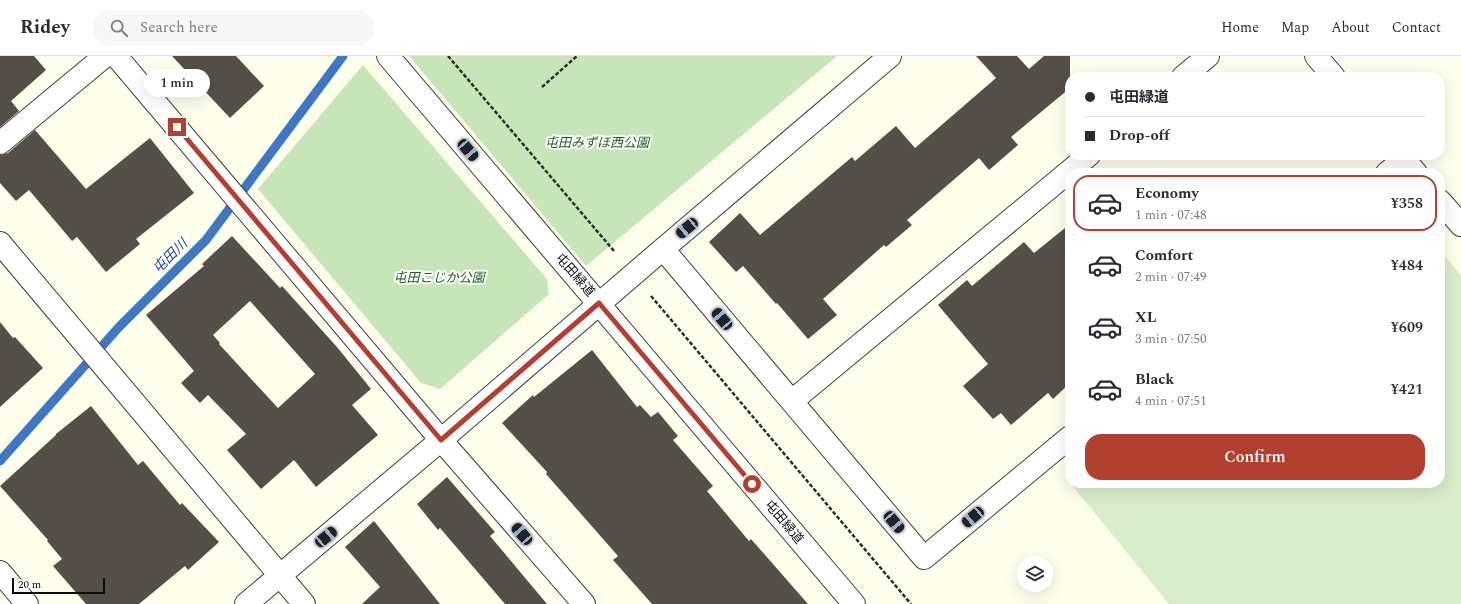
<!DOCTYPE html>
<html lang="en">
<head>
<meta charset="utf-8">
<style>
	body { margin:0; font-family:Spectral,"Noto Sans JP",serif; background:#f7f7f7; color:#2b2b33; height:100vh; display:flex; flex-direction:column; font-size:15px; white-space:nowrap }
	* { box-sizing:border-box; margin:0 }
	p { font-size:13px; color:#7c7c81 }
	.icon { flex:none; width:22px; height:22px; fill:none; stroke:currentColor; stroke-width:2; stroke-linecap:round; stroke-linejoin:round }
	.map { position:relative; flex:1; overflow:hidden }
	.details { position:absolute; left:1065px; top:112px; width:380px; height:320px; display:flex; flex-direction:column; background:#fff; border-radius:16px; box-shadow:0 4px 16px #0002 }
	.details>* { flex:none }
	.guide { position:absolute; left:1065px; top:16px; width:380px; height:88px; border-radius:16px; box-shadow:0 4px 16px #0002; display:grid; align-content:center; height:88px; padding:0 20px; background:#fff }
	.fabs { position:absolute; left:1017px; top:500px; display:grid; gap:8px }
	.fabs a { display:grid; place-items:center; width:36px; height:36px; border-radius:50%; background:#fff; box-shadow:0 4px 16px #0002; font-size:20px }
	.scale { position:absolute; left:12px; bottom:10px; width:93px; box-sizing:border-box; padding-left:4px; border:2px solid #0c0c0c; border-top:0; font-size:11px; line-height:14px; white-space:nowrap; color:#0c0c0c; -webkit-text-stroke:3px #fff; paint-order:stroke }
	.end { position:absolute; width:18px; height:18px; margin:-9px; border:5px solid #b1412f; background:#fff; box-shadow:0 0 0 2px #fff }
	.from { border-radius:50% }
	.bubble { position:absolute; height:28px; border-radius:14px; background:#fff; box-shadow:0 4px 16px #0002; font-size:13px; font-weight:600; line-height:28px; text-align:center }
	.car { position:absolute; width:12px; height:24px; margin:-12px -6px; border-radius:5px; box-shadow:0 0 3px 1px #0007; background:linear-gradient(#222 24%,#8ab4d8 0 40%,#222 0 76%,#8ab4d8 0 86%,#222 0) }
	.guide b { display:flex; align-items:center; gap:14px; height:38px; font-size:15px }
	.guide b+b { border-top:1px solid #e1e1e2 }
	.guide i { width:10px; height:10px; background:#2b2b33 }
	ul { padding:7px 0 0; list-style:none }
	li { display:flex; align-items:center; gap:12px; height:56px; margin:0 8px 6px; padding:0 12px; border:2px solid transparent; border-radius:16px }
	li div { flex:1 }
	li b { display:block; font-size:15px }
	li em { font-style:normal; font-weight:600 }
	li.selected { border-color:#b1412f }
	li>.icon { width:36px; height:36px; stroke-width:1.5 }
	.button { display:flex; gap:8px; margin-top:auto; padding:8px 20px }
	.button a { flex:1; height:46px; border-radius:16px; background:#b1412f; color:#fff; font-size:16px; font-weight:600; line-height:46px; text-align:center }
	header { display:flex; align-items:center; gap:24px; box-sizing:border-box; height:56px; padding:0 20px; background:#fff; border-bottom:1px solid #e1e1e2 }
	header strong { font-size:19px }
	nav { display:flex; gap:22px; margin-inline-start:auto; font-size:14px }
	.search { width:280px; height:36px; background:#f7f7f7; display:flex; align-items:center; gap:10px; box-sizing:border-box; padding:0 14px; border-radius:16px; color:#7c7c81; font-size:15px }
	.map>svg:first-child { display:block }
	.green { fill:#c7e5b9 }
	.pitch { fill:#daedca }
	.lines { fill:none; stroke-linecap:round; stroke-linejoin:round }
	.stream { stroke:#4176c3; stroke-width:9 }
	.building { fill:#544f49; fill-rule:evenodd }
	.street-casing { stroke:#3f3f3f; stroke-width:24 }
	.path { stroke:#2e2e2e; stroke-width:2.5; stroke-dasharray:4 2; stroke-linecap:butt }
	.street { stroke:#fff; stroke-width:22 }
	.route { stroke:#b1412f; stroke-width:5 }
	.labels { text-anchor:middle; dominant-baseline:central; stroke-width:4; stroke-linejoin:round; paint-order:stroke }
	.park-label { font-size:13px; font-style:italic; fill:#225e21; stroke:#fff }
	.street-label { font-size:13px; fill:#0c0c0c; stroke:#fff }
	.water-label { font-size:14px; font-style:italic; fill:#1f4a94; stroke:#fff }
</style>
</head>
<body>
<header>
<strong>Ridey</strong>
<div class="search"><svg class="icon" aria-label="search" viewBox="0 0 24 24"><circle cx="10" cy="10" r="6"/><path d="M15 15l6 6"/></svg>Search here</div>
<nav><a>Home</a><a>Map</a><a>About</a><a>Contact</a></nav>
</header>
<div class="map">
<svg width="1461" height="548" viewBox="0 0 1461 548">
	<rect width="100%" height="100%" fill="#fefeec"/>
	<!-- green -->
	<path class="green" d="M 409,0 L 837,0 L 586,210 Z
		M 363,9 L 547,223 L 549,238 L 440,333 L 421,327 L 258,133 Z"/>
	<!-- pitch -->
	<path class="pitch" d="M 1440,194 L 1461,219 L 1461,548 L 1169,548 L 1070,427 L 1440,427 Z"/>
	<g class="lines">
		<!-- stream -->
		<path class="stream" d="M 0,405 L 119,271 L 206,184 L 343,0"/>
	</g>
	<!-- building -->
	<path class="building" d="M 0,0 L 34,0 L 46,14 L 11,45 L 19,55 L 0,71 Z
		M 172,0 L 236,0 L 264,30 L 230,62 Z
		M 976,0 L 1017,0 L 1029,13 L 1044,0 L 1070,0 L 1070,32 L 1011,81 L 1018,89 L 989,114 L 979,102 L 907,164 L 912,169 L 886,191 L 884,189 L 823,243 L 837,259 L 808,283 L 777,247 L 776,248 L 743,210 L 736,216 L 709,186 L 740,157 L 760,179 L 852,101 L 855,105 L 896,70 L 915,92 L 996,22 Z
		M 35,74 L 86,133 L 150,82 L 194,137 L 136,183 L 140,188 L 106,216 L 77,181 L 72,185 L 29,134 L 16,145 L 0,127 L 0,99 L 8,97 Z
		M 1070,168 L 1070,327 L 1053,343 L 1048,337 L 1011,369 L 1001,357 L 993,363 L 963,330 L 988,308 L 938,249 L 967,224 L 972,230 L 1024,186 L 1034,197 Z
		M 232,180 L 280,232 L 282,230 L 337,291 L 371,333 L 352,349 L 378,379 L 316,431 L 294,404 L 261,433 L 227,394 L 246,378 L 208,339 L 200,347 L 181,327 L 194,315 L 146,259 L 204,210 L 202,208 ZM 250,245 L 315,318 L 278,352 L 219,288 L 220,287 L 213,279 Z
		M 0,266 L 13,282 L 15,281 L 43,312 L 0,351 Z
		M 592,294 L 637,351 L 640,349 L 651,361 L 658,356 L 678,380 L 673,384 L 713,430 L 707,435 L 749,485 L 751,483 L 808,548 L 652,548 L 613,504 L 618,500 L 546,418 L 547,416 L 502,367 L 533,339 L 534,341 Z
		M 91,350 L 138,409 L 143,405 L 180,449 L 182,447 L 219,486 L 188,514 L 185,510 L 139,548 L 86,548 L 53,510 L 62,503 L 47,485 L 48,484 L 0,430 L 56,379 L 56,378 Z
		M 447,421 L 495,476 L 490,480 L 547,548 L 505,548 L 440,472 L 438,474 L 417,448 Z
		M 374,465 L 382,475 L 440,548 L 362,548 L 380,531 L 345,491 Z"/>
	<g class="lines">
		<!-- street casing -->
		<g class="street-casing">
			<path id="street" d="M 116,0 L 441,384 L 584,548
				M 388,0 L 854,548
				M 1316,0 L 1334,21
				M 1183,21 L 1208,0
				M 0,87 L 105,0
				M 1401,99 L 1416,117
				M 1387,117 L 1404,103
				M 1440,145 L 1461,169
				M 0,187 L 304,548
				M 663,193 L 924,502 L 1070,381
				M 792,345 L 1089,99
				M 0,516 L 27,548
				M 246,548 L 441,384 L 663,193 L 890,0"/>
		</g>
		<!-- path -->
		<path class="path" d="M 448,0 L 614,195
			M 542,31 L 577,0
			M 651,240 L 911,548"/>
		<!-- street -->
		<use href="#street" class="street"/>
	</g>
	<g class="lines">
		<!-- route -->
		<path class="route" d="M 177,71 L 441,384 L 599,247 L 752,428"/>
	</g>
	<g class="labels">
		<!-- park labels -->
		<g class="park-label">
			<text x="597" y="87">屯田みずほ西公園</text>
			<text x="439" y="222">屯田こじか公園</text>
		</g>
		<!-- street labels -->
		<g class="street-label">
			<text transform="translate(575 219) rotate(49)">屯田緑道</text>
			<text transform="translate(784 466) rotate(50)">屯田緑道</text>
		</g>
		<!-- water labels -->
		<g class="water-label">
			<text transform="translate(170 200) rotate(-45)">屯田川</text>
		</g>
	</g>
</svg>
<div class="fabs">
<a><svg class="icon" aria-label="layers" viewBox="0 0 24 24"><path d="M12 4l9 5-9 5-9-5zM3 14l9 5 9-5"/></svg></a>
</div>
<div class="scale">20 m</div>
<i class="end from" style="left:752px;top:428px"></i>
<i class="end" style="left:177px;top:71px"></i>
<div class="bubble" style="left:144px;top:13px;width:66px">1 min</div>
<i class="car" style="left:468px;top:94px;rotate:139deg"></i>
<i class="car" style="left:687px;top:172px;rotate:230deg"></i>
<i class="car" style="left:722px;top:263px;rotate:320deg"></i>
<i class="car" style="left:973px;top:461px;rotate:230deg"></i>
<i class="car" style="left:894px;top:466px;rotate:140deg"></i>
<i class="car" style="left:522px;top:478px;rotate:319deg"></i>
<i class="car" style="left:326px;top:481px;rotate:50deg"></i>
<div class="guide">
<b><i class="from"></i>屯田緑道</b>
<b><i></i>Drop-off</b>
</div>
<section class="details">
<ul>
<li class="selected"><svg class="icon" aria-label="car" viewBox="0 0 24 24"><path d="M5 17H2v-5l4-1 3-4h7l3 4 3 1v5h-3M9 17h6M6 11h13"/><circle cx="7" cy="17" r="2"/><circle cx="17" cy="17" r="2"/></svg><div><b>Economy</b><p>1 min · 07:48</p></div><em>¥358</em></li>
<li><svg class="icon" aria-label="car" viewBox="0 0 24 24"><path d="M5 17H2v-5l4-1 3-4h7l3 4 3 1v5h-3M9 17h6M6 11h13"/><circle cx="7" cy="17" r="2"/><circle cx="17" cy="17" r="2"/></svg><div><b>Comfort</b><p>2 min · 07:49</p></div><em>¥484</em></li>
<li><svg class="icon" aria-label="car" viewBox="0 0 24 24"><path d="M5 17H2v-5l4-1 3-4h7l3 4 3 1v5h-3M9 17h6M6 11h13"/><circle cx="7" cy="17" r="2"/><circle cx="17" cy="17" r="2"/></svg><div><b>XL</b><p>3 min · 07:50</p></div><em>¥609</em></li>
<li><svg class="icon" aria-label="car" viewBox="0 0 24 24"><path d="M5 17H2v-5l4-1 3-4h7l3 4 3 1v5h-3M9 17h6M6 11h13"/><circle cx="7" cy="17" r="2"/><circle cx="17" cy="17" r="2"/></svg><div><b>Black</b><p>4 min · 07:51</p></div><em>¥421</em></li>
</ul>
<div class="button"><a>Confirm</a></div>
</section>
</div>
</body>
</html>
